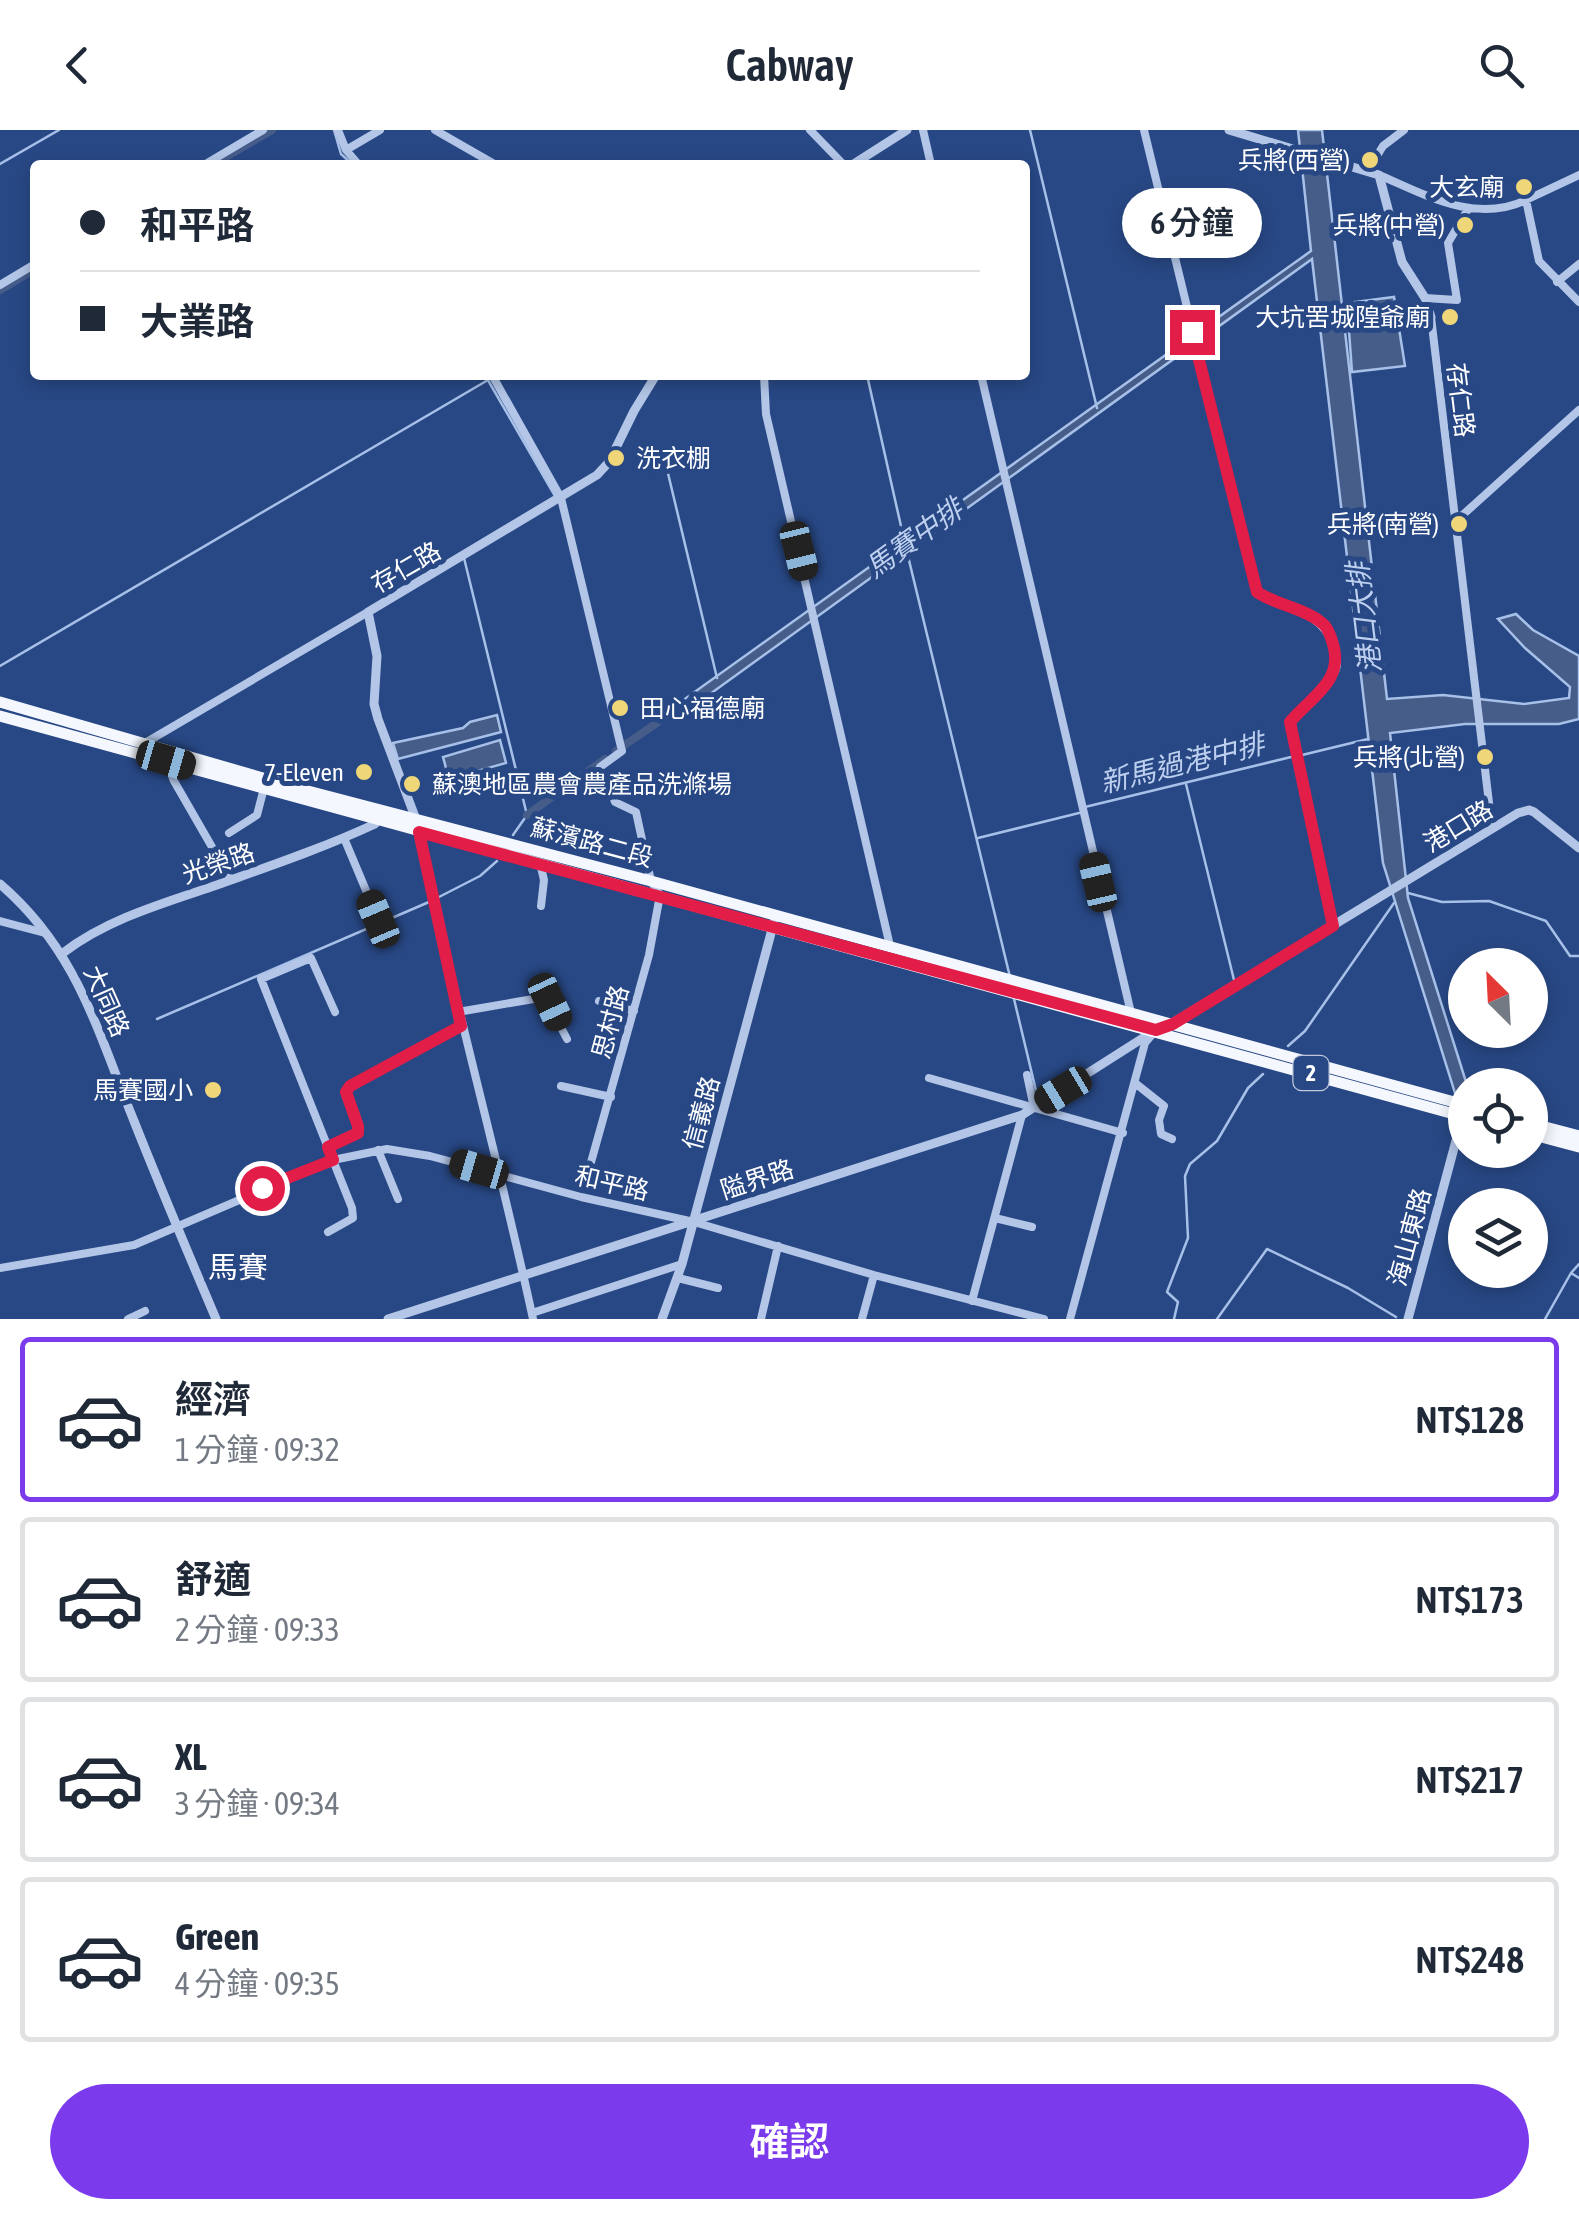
<!DOCTYPE html>
<html lang="zh-TW">
<head>
<meta charset="utf-8">
<style>
	body { margin:0; font-family:"Asap Condensed","Noto Sans TC",sans-serif; background:#f2f2f3; color:#1f2937; height:100vh; display:flex; flex-direction:column; font-size:38px; white-space:nowrap }
	* { box-sizing:border-box; margin:0 }
	p { font-size:32px; color:#747a83 }
	.icon { flex:none; width:55px; height:55px; fill:none; stroke:currentColor; stroke-width:2; stroke-linecap:round; stroke-linejoin:round }
	.map { position:relative; height:1189px; overflow:hidden }
	.sheet { display:flex; flex-direction:column; background:#fff; flex:1 }
	.sheet>* { flex:none }
	.top-card { position:absolute; left:30px; top:30px; width:1000px; height:220px; border-radius:10px; box-shadow:0 5px 15px #0003; display:grid; align-content:center; height:220px; padding:0 50px; background:#fff }
	.needle { width:65px; rotate:336deg }
	.controls { position:absolute; left:1448px; top:818px; display:grid; gap:20px }
	.controls a { display:grid; place-items:center; width:100px; height:100px; border-radius:50%; background:#fff; box-shadow:0 5px 15px #0003; font-size:50px }
	.end { position:absolute; width:45px; height:45px; margin:-22px; border:12px solid #e11d48; background:#fff; box-shadow:0 0 0 5px #fff }
	.from { border-radius:50% }
	.bubble { position:absolute; height:70px; border-radius:35px; background:#fff; box-shadow:0 5px 15px #0003; font-size:32px; font-weight:600; line-height:70px; text-align:center }
	.car { position:absolute; width:30px; height:60px; margin:-30px -15px; border-radius:12px; box-shadow:0 0 8px 2px #0007; background:linear-gradient(#222 24%,#8ab4d8 0 40%,#222 0 76%,#8ab4d8 0 86%,#222 0) }
	.top-card b { display:flex; align-items:center; gap:35px; height:95px; font-size:38px }
	.top-card b+b { border-top:2px solid #e0e1e3 }
	.top-card i { width:25px; height:25px; background:#1f2937 }
	ul { padding:18px 0 0; list-style:none }
	li { display:flex; align-items:center; gap:30px; height:165px; margin:0 20px 15px; padding:0 30px; border:5px solid #e0e1e3; border-radius:10px }
	li div { flex:1 }
	li b { display:block; font-size:38px }
	li em { font-style:normal; font-weight:600 }
	li.current { border-color:#7c3aed }
	li>.icon { width:90px; height:90px; stroke-width:1.5 }
	.action { display:flex; gap:20px; margin-top:auto; padding:20px 50px }
	.action a { flex:1; height:115px; border-radius:60px; background:#7c3aed; color:#fff; font-size:40px; font-weight:600; line-height:115px; text-align:center }
	header { display:flex; justify-content:space-between; align-items:center; height:130px; padding:0 50px; background:#fff; font-size:45px; font-weight:600 }
	.map>svg:first-child { display:block }
	.water { fill:#465d8a; stroke:#a7c0e8; stroke-width:2.5 }
	.lines { fill:none; stroke-linecap:round; stroke-linejoin:round }
	.stream { stroke:#a7c0e8; stroke-width:2.5 }
	.canal { stroke:#465d8a; stroke-width:8 }
	.minor { stroke:#b3c6e7; stroke-width:8 }
	.tertiary { stroke:#b3c6e7; stroke-width:9 }
	.primary { stroke:#f4f7fe; stroke-width:11 }
	.route { stroke:#e11d48; stroke-width:12 }
	.poi-dot { fill:#efd779; stroke:#284885; stroke-width:4 }
	.labels { text-anchor:middle; dominant-baseline:central; stroke-width:10; stroke-linejoin:round; paint-order:stroke }
	.shield { fill:#284885; stroke:#bec8da; stroke-width:2.5 }
	.shield-label { font-size:22px; font-weight:bold; fill:#fff }
	.poi-label { font-size:25px; fill:#fff; stroke:#284885; text-anchor:end }
	.street-label { font-size:25px; fill:#fff; stroke:#284885 }
	.water-label { font-size:28px; font-style:italic; fill:#bed0ef; stroke:#284885 }
	.quarter-label { font-size:30px; fill:#fff; stroke:#284885 }
</style>
</head>
<body>
<header><svg class="icon" aria-label="back" viewBox="0 0 24 24"><path d="M15 5l-7 7 7 7"/></svg>Cabway<svg class="icon" aria-label="search" viewBox="0 0 24 24"><circle cx="10" cy="10" r="6"/><path d="M15 15l6 6"/></svg></header>
<div class="map">
<svg width="1579" height="1189" viewBox="0 0 1579 1189">
	<rect width="100%" height="100%" fill="#284885"/>
	<!-- water -->
	<path class="water" d="M 1298,0 L 1322,0 L 1387,569 L 1443,565 L 1524,574 L 1569,568 L 1570,557 L 1525,518 L 1498,489 L 1516,484 L 1533,500 L 1579,526 L 1579,589 L 1559,594 L 1465,594 L 1390,603 L 1408,768 L 1467,955 L 1465,966 L 1455,963 L 1383,733 L 1312,129 L 681,585 L 675,576 L 1311,121 Z
		M 1394,167 L 1405,236 L 1352,242 L 1347,173 Z
		M 497,585 L 501,602 L 398,629 L 393,613 L 463,598 L 470,592 Z
		M 500,610 L 506,633 L 449,649 L 443,627 Z"/>
	<g class="lines">
		<!-- stream -->
		<path class="stream" d="M 334,0 L 341,24 L 353,35
			M 1030,0 L 1097,278
			M 0,34 L 59,0
			M 485,245 L 555,366
			M 867,245 L 905,414
			M 666,335 L 717,548
			M 907,422 L 1010,847
			M 464,428 L 527,685 L 513,705
			M 0,536 L 488,250
			M 1298,626 L 1368,609
			M 1186,654 L 1234,850
			M 1085,677 L 1291,627
			M 978,708 L 1079,683
			M 1408,763 L 1442,772 L 1489,771 L 1546,791 L 1570,826 L 1579,826
			M 437,768 L 480,746 L 497,731
			M 1014,869 L 1038,969
			M 157,889 L 429,772
			M 1288,916 L 1305,901 L 1394,773
			M 1579,1134 L 1571,1143 L 1579,1148
			M 1174,1189 L 1178,1172 L 1167,1162 L 1188,1108 L 1185,1046 L 1190,1034 L 1217,1011 L 1248,958 L 1263,944
			M 1217,1189 L 1267,1119 L 1348,1158 L 1396,1187
			M 1545,1189 L 1571,1143"/>
		<!-- canal -->
		<path class="canal" d="M 212,35 L 272,0
			M 0,160 L 35,139
			M 616,621 L 683,575
			M 527,685 L 605,629"/>
		<!-- minor -->
		<path class="minor" d="M 338,0 L 346,20 L 359,35
			M 435,0 L 496,35
			M 810,0 L 844,35
			M 923,0 L 931,35
			M 1144,0 L 1255,457 L 1259,465 C 1287,477 1325,484 1333,516 C 1335,523 1339,531 1336,539 C 1328,559 1304,575 1289,592 L 1333,796
			M 346,20 L 380,0
			M 204,35 L 263,0
			M 1369,39 L 1383,16 L 1404,0
			M 1379,45 C 1426,65 1475,94 1526,70 L 1539,131 L 1579,172
			M 1526,70 L 1579,45
			M 1557,152 L 1579,134
			M 0,155 L 35,134
			M 1425,168 L 1457,170 L 1448,113 L 1468,79
			M 1431,187 L 1492,698
			M 492,245 L 561,368 L 622,621 L 600,637 L 615,672 L 636,682 L 651,751 L 660,765 L 649,825 L 588,1043
			M 764,245 L 766,284 L 890,816
			M 981,245 L 1131,883
			M 1456,391 L 1579,280
			M 145,613 L 368,482
			M 165,628 L 174,651 L 231,750
			M 419,702 C 452,865 498,1026 533,1189
			M 229,703 L 257,685 L 264,658
			M 344,708 L 378,789
			M 540,733 L 544,750 L 541,776
			M 0,791 L 45,803
			M 599,871 L 634,881
			M 458,882 L 545,867 L 567,909
			M 1027,945 L 1034,978
			M 929,948 L 1123,1003
			M 1135,953 L 1164,976 L 1159,990 L 1161,1004 L 1172,1009
			M 561,956 L 611,967
			M 328,1017 L 357,1003 L 358,995 L 347,962 L 350,956 L 461,895
			M 378,1020 L 398,1069
			M 995,1088 L 1032,1097
			M 328,1102 L 353,1088 L 352,1078 L 261,849 L 311,828 L 335,882
			M 0,1138 L 134,1115 L 333,1030 L 387,1019 L 430,1026 L 581,1067 L 694,1092 L 874,1145 L 1044,1189
			M 678,1148 L 718,1158
			M 972,1171 L 1022,985
			M 532,1183 L 682,1134
			M 128,1189 L 145,1181
			M 761,1189 L 778,1116
			M 862,1189 L 874,1145
			M 1070,1189 L 1145,913 L 1151,906"/>
		<!-- tertiary -->
		<path class="tertiary" d="M 1229,0 L 1379,45 L 1402,132 L 1425,168 L 1431,187
			M 852,35 L 907,0
			M 417,692 L 378,589 L 374,574 L 377,526 L 368,482 L 597,345 L 609,332 L 634,281 L 656,245
			M 0,754 C 77,820 97,900 134,991 C 160,1057 188,1123 216,1189
			M 63,823 C 107,789 164,773 217,755 C 270,736 323,718 375,694 L 377,686
			M 1169,895 L 1518,683 L 1529,680 L 1534,682 L 1579,718
			M 388,1189 L 1022,985 L 1154,901
			M 662,1189 L 682,1134 L 774,792
			M 1408,1189 L 1464,981"/>
		<!-- primary -->
		<path class="primary" d="M 0,572 L 308,661 L 651,751 L 1465,975
			M 0,586 L 1465,987
			M 1530,993 L 1579,1006
			M 1530,1004 L 1579,1017"/>
	</g>
	<g class="lines">
		<!-- route -->
		<path class="route" d="M 262,1058 L 333,1030 L 328,1017 L 358,1003 L 358,996 L 346,962 L 350,956 L 461,896 L 419,702 L 1156,900 L 1173,894 L 1333,796 L 1290,592 C 1312,566 1344,551 1333,514 C 1331,507 1328,497 1322,493 C 1304,478 1276,475 1257,462 L 1192,202"/>
	</g>
	<!-- markers -->
	<g class="poi-dot">
		<circle cx="1370" cy="30" r="10"/>
		<circle cx="1524" cy="57" r="10"/>
		<circle cx="1465" cy="95" r="10"/>
		<circle cx="1450" cy="187" r="10"/>
		<circle cx="616" cy="328" r="10"/>
		<circle cx="1459" cy="394" r="10"/>
		<circle cx="620" cy="578" r="10"/>
		<circle cx="1485" cy="627" r="10"/>
		<circle cx="364" cy="642" r="10"/>
		<circle cx="412" cy="654" r="10"/>
		<circle cx="213" cy="960" r="10"/>
	</g>
	<g class="labels">
		<!-- shield labels -->
		<rect class="shield" x="1293.5" y="926" width="35" height="34" rx="8"/>
		<g class="shield-label">
			<text x="1311" y="943">2</text>
		</g>
		<!-- poi labels -->
		<g class="poi-label">
			<text x="1350" y="30">兵將(西營)</text>
			<text x="1504" y="57">大玄廟</text>
			<text x="1445" y="95">兵將(中營)</text>
			<text x="1430" y="187">大坑罟城隍爺廟</text>
			<text x="636" y="328" text-anchor="start">洗衣棚</text>
			<text x="1439" y="394">兵將(南營)</text>
			<text x="640" y="578" text-anchor="start">田心福德廟</text>
			<text x="1465" y="627">兵將(北營)</text>
			<text x="344" y="642">7-Eleven</text>
			<text x="432" y="654" text-anchor="start">蘇澳地區農會農產品洗滌場</text>
			<text x="193" y="960">馬賽國小</text>
		</g>
		<!-- street labels -->
		<g class="street-label">
			<text transform="translate(1461 270) rotate(83)">存仁路</text>
			<text transform="translate(406 437) rotate(-30)">存仁路</text>
			<text transform="translate(1458 696) rotate(-31)">港口路</text>
			<text transform="translate(592 712) rotate(15)">蘇濱路二段</text>
			<text transform="translate(218 733) rotate(-19)">光榮路</text>
			<text transform="translate(107 871) rotate(66)">大同路</text>
			<text transform="translate(610 892) rotate(-75)">思村路</text>
			<text transform="translate(701 983) rotate(-75)">信義路</text>
			<text transform="translate(757 1049) rotate(-18)">隘界路</text>
			<text transform="translate(612 1053) rotate(13)">和平路</text>
			<text transform="translate(1409 1107) rotate(-75)">海山東路</text>
		</g>
		<!-- water labels -->
		<g class="water-label">
			<text transform="translate(914 408) rotate(-36)">馬賽中排</text>
			<text transform="translate(1364 488) rotate(-97)">港口大排</text>
			<text transform="translate(1182 633) rotate(-14)">新馬過港中排</text>
		</g>
		<!-- quarter labels -->
		<g class="quarter-label">
			<text x="238" y="1137">馬賽</text>
		</g>
	</g>
</svg>
<div class="controls">
<a><svg class="needle" viewBox="-14 -14 28 28"><path d="M0-13l5 13h-10z" fill="#e53935"/><path d="M0 13l5-13h-10z" fill="#747a83"/></svg></a>
<a><svg class="icon" aria-label="locate" viewBox="0 0 24 24"><circle cx="12" cy="12" r="6"/><path d="M12 2v4M12 18v4M2 12h4M18 12h4"/></svg></a>
<a><svg class="icon" aria-label="layers" viewBox="0 0 24 24"><path d="M12 4l9 5-9 5-9-5zM3 14l9 5 9-5"/></svg></a>
</div>
<i class="end from" style="left:262px;top:1058px"></i>
<i class="end" style="left:1192px;top:202px"></i>
<div class="bubble" style="left:1122px;top:58px;width:140px">6 分鐘</div>
<i class="car" style="left:799px;top:421px;rotate:166deg"></i>
<i class="car" style="left:166px;top:630px;rotate:106deg"></i>
<i class="car" style="left:1098px;top:752px;rotate:347deg"></i>
<i class="car" style="left:378px;top:789px;rotate:337deg"></i>
<i class="car" style="left:550px;top:872px;rotate:155deg"></i>
<i class="car" style="left:1063px;top:960px;rotate:239deg"></i>
<i class="car" style="left:479px;top:1039px;rotate:286deg"></i>
<div class="top-card">
<b><i class="from"></i>和平路</b>
<b><i></i>大業路</b>
</div>
</div>
<section class="sheet">
<ul>
<li class="current"><svg class="icon" aria-label="car" viewBox="0 0 24 24"><path d="M5 17H2v-5l4-1 3-4h7l3 4 3 1v5h-3M9 17h6M6 11h13"/><circle cx="7" cy="17" r="2"/><circle cx="17" cy="17" r="2"/></svg><div><b>經濟</b><p>1 分鐘 · 09:32</p></div><em>NT$128</em></li>
<li><svg class="icon" aria-label="car" viewBox="0 0 24 24"><path d="M5 17H2v-5l4-1 3-4h7l3 4 3 1v5h-3M9 17h6M6 11h13"/><circle cx="7" cy="17" r="2"/><circle cx="17" cy="17" r="2"/></svg><div><b>舒適</b><p>2 分鐘 · 09:33</p></div><em>NT$173</em></li>
<li><svg class="icon" aria-label="car" viewBox="0 0 24 24"><path d="M5 17H2v-5l4-1 3-4h7l3 4 3 1v5h-3M9 17h6M6 11h13"/><circle cx="7" cy="17" r="2"/><circle cx="17" cy="17" r="2"/></svg><div><b>XL</b><p>3 分鐘 · 09:34</p></div><em>NT$217</em></li>
<li><svg class="icon" aria-label="car" viewBox="0 0 24 24"><path d="M5 17H2v-5l4-1 3-4h7l3 4 3 1v5h-3M9 17h6M6 11h13"/><circle cx="7" cy="17" r="2"/><circle cx="17" cy="17" r="2"/></svg><div><b>Green</b><p>4 分鐘 · 09:35</p></div><em>NT$248</em></li>
</ul>
<div class="action"><a>確認</a></div>
</section>
</body>
</html>
